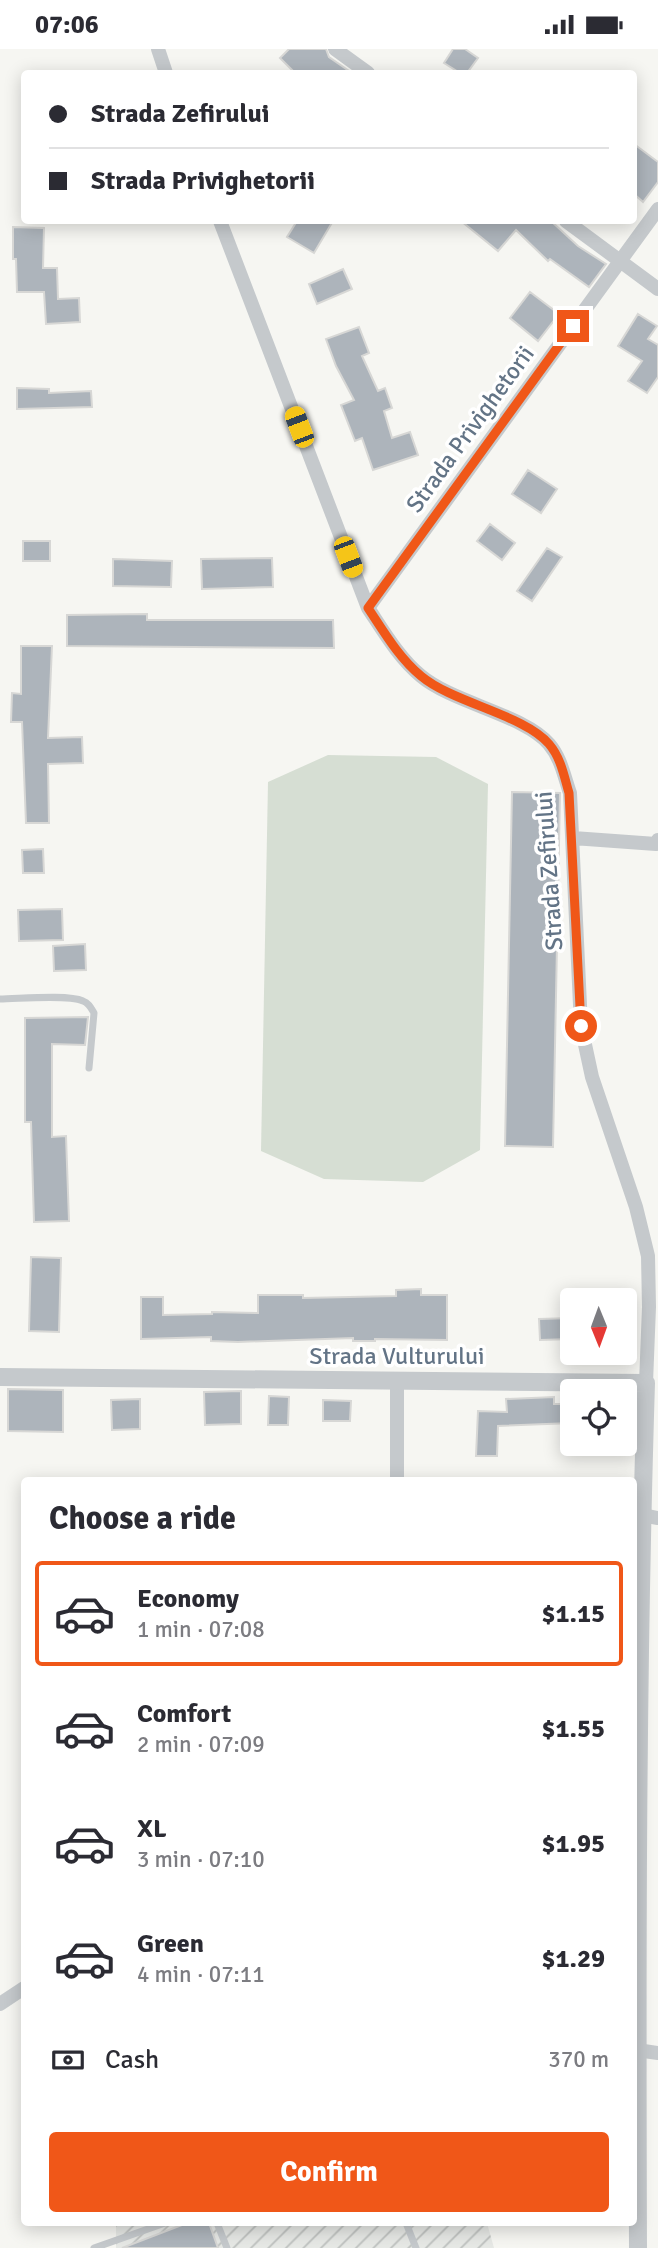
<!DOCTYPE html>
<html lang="en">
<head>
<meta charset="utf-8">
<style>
	body { margin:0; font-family:Signika,sans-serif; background:#f2f2f3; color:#2b2b33; height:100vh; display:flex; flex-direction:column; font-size:26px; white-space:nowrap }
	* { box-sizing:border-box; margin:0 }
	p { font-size:23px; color:#7c7c81 }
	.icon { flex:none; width:38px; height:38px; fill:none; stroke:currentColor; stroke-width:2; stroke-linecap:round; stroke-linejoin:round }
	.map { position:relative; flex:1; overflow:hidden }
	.details { position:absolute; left:21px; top:1428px; width:616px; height:749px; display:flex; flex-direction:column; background:#fff; border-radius:7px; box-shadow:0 4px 18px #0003 }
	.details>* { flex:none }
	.banner { position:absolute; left:21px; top:21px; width:616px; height:154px; border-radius:7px; box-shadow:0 4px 18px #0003; display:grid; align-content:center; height:154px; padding:0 28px; background:#fff }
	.needle { width:46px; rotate:179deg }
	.controls { position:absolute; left:560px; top:1239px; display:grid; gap:14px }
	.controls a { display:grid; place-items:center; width:77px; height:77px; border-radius:7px; background:#fff; box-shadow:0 4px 18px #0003; font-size:35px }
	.end { position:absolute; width:32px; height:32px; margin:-16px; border:9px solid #f05718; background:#fff; box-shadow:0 0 0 4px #fff }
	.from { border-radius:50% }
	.car { position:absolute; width:21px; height:42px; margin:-21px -10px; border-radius:9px; box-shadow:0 0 5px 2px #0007; background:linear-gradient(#f5c518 24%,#345 0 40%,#f5c518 0 76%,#345 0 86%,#f5c518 0) }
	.banner b { display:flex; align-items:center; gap:24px; height:66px; font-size:26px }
	.banner b+b { border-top:2px solid #e1e1e2 }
	.banner i { width:18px; height:18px; background:#2b2b33 }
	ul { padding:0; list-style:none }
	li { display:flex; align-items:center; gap:21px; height:105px; margin:0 14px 10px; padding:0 14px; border:4px solid transparent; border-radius:7px }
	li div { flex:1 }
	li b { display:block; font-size:26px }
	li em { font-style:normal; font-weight:700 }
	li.on { border-color:#f05718 }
	li>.icon { width:63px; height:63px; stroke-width:1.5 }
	h2 { padding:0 28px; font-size:32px; line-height:84px }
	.pay { display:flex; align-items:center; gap:18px; height:77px; padding:0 28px; font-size:26px }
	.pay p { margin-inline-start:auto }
	.primary-button { display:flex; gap:14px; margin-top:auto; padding:14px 28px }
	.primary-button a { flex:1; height:80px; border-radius:7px; background:#f05718; color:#fff; font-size:28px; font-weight:700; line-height:80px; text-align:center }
	.status { display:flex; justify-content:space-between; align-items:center; height:49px; padding:0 35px; background:#fff; direction:ltr }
	.status svg { height:19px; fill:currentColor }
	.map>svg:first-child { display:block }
	.industrial { fill:url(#industrial-furrows) }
	.green { fill:#d6ded3 }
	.building { fill:#adb4bb; stroke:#d7d7d5; stroke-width:2 }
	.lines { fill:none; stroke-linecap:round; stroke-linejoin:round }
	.service { stroke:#c5c9cc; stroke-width:7 }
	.minor { stroke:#c5c9cc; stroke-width:14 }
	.tertiary { stroke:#c5c9cc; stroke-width:18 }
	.route { stroke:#f05718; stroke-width:9 }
	.labels { text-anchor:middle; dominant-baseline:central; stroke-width:7; stroke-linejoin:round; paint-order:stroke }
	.street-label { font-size:24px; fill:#637486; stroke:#fff }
</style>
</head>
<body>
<div class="status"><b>07:06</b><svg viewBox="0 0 49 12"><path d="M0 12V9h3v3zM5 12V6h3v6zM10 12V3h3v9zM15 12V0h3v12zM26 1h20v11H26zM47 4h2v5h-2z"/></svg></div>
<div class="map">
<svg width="658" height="2199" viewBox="0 0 658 2199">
	<defs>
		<pattern id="industrial-furrows" width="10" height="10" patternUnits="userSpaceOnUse" patternTransform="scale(1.75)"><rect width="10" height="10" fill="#e6e8e5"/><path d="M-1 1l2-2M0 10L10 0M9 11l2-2" fill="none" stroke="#bec1bf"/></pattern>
	</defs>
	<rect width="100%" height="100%" fill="#f6f6f2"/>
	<!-- industrial -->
	<path class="industrial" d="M 116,2174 L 487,2174 L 494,2199 L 116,2199 Z"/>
	<!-- green -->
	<path class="green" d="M 328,706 L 436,708 L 488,735 L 480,1101 L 423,1133 L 324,1130 L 261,1102 L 268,733 Z"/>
	<!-- building -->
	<path class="building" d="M 289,0 L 326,0 L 329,8 L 352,24 L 295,24 L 280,9 Z
		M 453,0 L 465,0 L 478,9 L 467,24 L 460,24 L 444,14 Z
		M 634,95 L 658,113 L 658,133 L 643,153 L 634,145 Z
		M 297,172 L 333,172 L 314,204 L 287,188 Z
		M 461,172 L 551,172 L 578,197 L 606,215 L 589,238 L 550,210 L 548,212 L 516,181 L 498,202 Z
		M 13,178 L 44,179 L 43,219 L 57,219 L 58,250 L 79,249 L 80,273 L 46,275 L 44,243 L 17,243 L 16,210 L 13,210 Z
		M 343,220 L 352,240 L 317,255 L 309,235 Z
		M 530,243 L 559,265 L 538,292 L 510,269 Z
		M 638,265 L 657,277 L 648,290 L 658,296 L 658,328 L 647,344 L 628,332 L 642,312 L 618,297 Z
		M 359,278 L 369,304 L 362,307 L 378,342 L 385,339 L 392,359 L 384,362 L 392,389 L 410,383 L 418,406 L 373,421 L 362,389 L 355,392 L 341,356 L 354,351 L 336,317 L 326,290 Z
		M 17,339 L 49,340 L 49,344 L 91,342 L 92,358 L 17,360 Z
		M 528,421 L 557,440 L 541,464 L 512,445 Z
		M 490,475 L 515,494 L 502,511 L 477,492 Z
		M 23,492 L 50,492 L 50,512 L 23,512 Z
		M 547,499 L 562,508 L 532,552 L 517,542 Z
		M 272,509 L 273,538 L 202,540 L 201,510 Z
		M 113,510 L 172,512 L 171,538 L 113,537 Z
		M 147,565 L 147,571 L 333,571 L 334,599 L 67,597 L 67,566 Z
		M 21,597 L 52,597 L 48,689 L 82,688 L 83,714 L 48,715 L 49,774 L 26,774 L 22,673 L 11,673 L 12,644 L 21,645 Z
		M 512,743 L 560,744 L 553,1098 L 505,1097 Z
		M 43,800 L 44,824 L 23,824 L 22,801 Z
		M 62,860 L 63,891 L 19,892 L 18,861 Z
		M 85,895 L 86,921 L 54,922 L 53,897 Z
		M 88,968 L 85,996 L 52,995 L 52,1088 L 66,1087 L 69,1172 L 34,1173 L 31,1073 L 25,1073 L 25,969 Z
		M 31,1208 L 61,1209 L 59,1283 L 29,1282 Z
		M 421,1240 L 421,1246 L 447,1246 L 447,1291 L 375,1290 L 375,1292 L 353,1292 L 353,1289 L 238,1293 L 211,1292 L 211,1288 L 141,1290 L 141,1248 L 163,1248 L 163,1266 L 212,1265 L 212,1263 L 258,1264 L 258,1246 L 303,1246 L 303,1249 L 396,1247 L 396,1241 Z
		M 572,1269 L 572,1290 L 540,1291 L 539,1270 Z
		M 8,1340 L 63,1341 L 63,1383 L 8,1382 Z
		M 241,1342 L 241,1375 L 205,1376 L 204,1343 Z
		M 269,1347 L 289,1348 L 288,1376 L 268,1376 Z
		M 554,1348 L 554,1355 L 572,1355 L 572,1374 L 498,1377 L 497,1407 L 476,1407 L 478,1362 L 507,1363 L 506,1350 Z
		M 140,1350 L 140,1380 L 112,1381 L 111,1351 Z
		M 323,1351 L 351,1352 L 350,1372 L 323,1372 Z
		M 187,2174 L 209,2174 L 218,2199 L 122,2199 Z"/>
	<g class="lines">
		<!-- service -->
		<path class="service" d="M 0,950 C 18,950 68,945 83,952 C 89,954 91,959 94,964 L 89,1019
			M 217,2174 L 227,2199
			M 406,2174 L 416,2199
			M 94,2199 L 165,2174"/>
		<!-- minor -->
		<path class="minor" d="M 158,0 L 166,24
			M 335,0 L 368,24
			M 220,172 L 368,559 C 384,583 399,609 421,627 C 453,654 525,666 549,695 C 561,709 564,727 570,744 L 581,977 L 592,1028 L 636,1158 L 648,1207 L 649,1258 L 646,1334
			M 566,172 L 658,240
			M 368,559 L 658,160
			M 573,789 L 656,795 L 658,791
			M 397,1432 L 397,1331
			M 642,1466 L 658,1469
			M 0,1955 L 24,1939
			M 637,2001 L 658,2004"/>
		<!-- tertiary -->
		<path class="tertiary" d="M 0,1328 L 646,1334 C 637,1622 637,1911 638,2199"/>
	</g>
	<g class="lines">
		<!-- route -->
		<path class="route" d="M 573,277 L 368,559 C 384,583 399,609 421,627 C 453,654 525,666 549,695 C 561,709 564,727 569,744 L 581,977"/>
	</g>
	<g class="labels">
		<!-- street labels -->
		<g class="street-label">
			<text transform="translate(470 380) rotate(-54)">Strada Privighetorii</text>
			<text transform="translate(549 822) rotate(-94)">Strada Zefirului</text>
			<text x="397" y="1307">Strada Vulturului</text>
		</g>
	</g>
</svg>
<div class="controls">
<a><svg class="needle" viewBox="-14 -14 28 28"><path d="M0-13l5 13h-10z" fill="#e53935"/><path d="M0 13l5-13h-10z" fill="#7c7c81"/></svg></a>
<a><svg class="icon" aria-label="locate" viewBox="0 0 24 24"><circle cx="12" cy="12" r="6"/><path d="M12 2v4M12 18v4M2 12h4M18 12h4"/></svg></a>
</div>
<i class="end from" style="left:581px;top:977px"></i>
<i class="end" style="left:573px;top:277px"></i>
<i class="car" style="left:299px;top:378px;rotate:339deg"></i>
<i class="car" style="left:348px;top:508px;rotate:159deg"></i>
<div class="banner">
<b><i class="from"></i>Strada Zefirului</b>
<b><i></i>Strada Privighetorii</b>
</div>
<section class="details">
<h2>Choose a ride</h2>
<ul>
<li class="on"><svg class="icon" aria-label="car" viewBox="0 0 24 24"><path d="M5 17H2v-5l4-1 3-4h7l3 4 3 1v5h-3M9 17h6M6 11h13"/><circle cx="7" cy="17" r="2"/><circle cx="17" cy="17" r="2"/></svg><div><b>Economy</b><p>1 min · 07:08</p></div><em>$1.15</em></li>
<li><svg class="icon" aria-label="car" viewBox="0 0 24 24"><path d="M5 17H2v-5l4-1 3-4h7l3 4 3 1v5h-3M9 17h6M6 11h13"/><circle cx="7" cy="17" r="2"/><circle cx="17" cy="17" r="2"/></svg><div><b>Comfort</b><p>2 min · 07:09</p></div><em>$1.55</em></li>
<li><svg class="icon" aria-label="car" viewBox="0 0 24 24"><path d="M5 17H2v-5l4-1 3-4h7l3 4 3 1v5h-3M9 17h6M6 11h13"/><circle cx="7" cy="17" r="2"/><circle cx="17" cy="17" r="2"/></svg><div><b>XL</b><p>3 min · 07:10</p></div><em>$1.95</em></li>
<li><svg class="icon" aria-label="car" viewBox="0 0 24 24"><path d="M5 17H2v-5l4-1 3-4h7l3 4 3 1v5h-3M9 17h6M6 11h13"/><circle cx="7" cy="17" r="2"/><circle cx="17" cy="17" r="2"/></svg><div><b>Green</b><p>4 min · 07:11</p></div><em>$1.29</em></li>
</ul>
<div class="pay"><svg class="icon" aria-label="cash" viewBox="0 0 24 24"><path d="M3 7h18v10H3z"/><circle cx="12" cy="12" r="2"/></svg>Cash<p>370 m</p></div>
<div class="primary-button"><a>Confirm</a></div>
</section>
</div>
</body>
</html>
